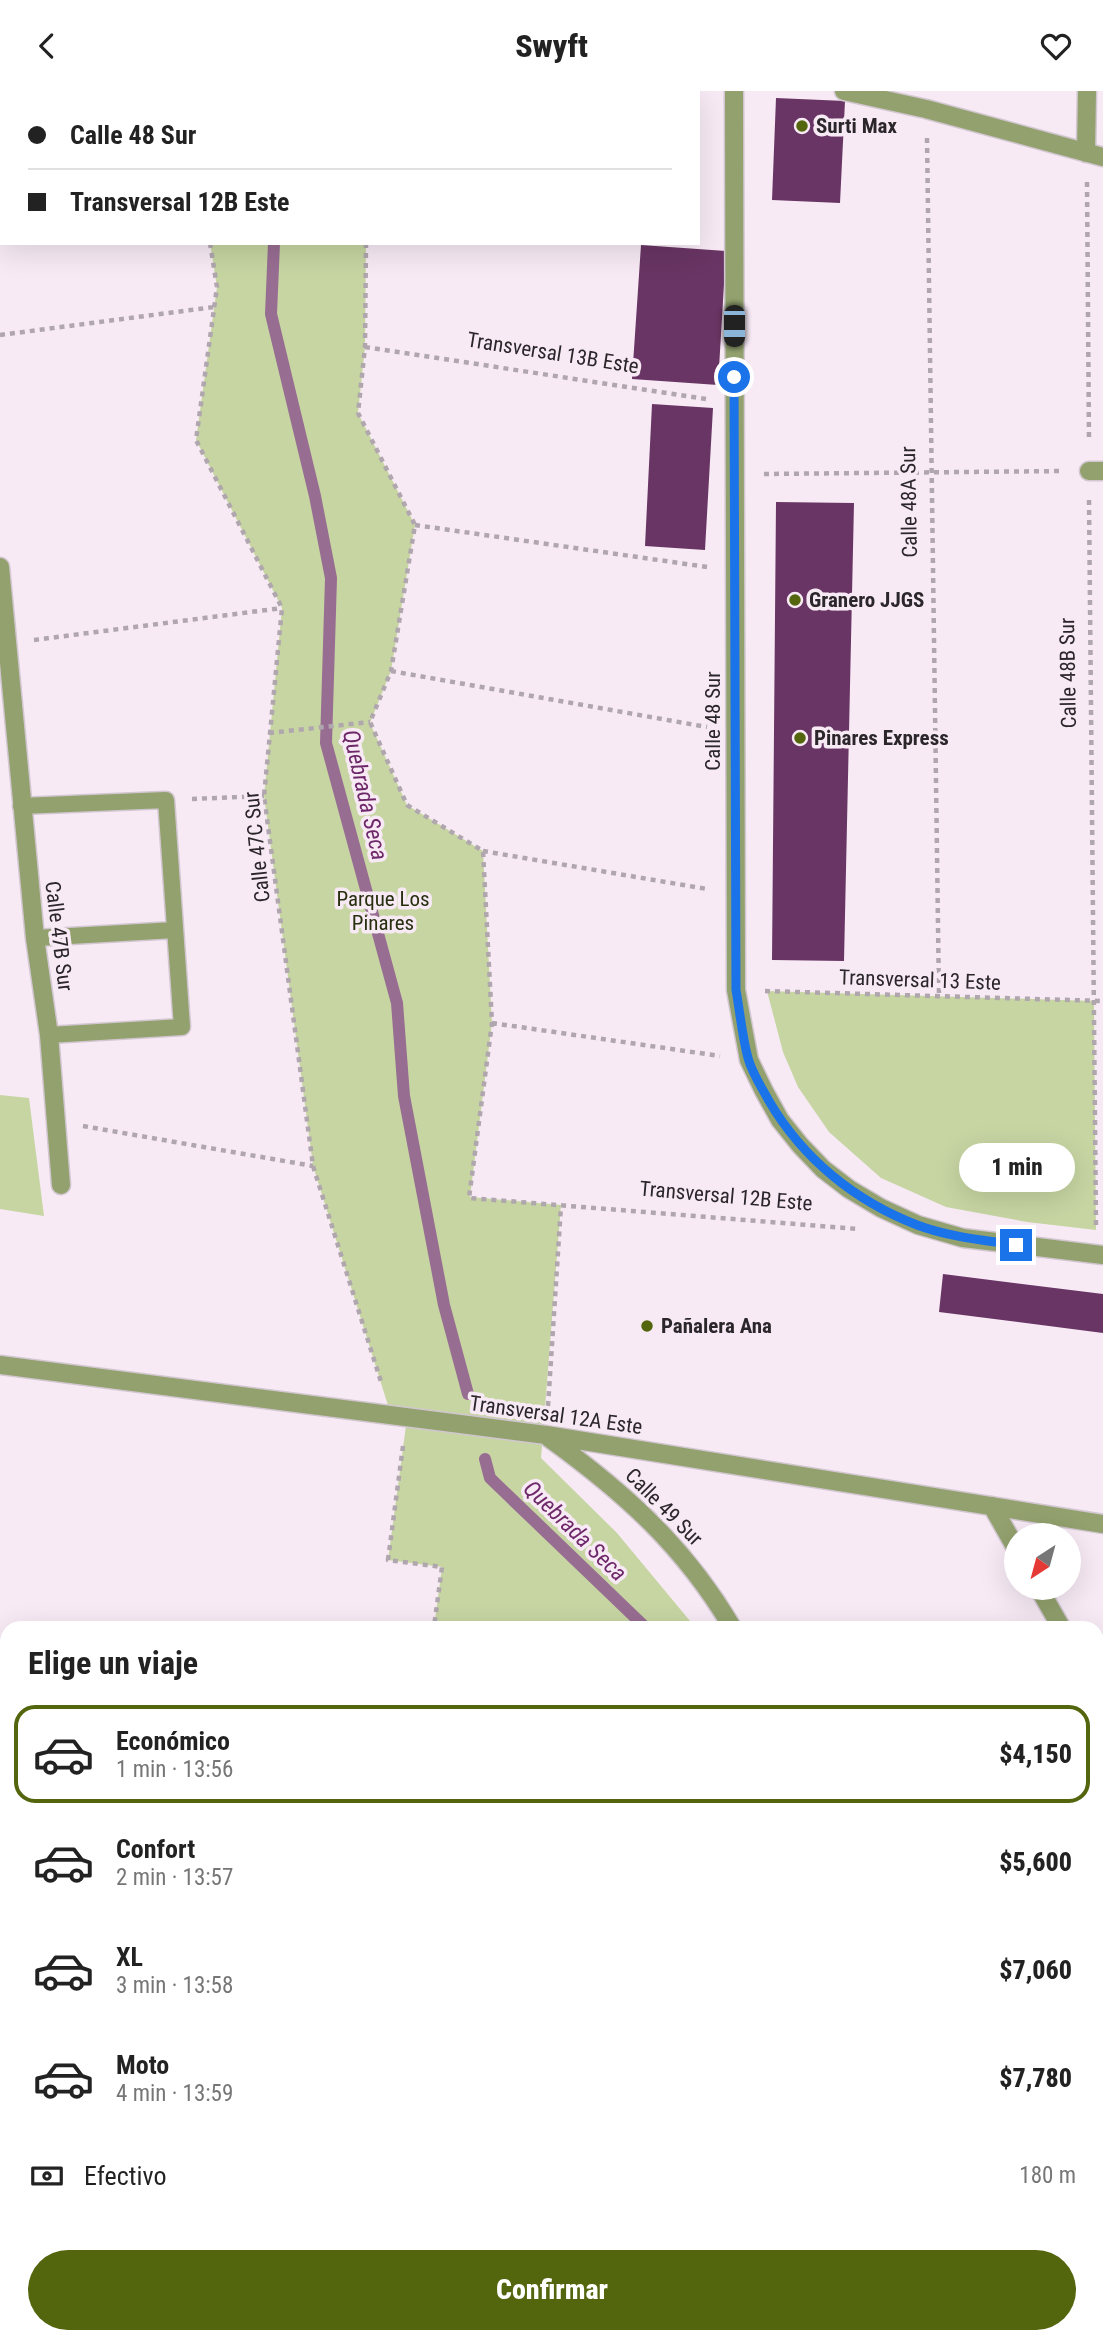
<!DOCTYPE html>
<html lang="es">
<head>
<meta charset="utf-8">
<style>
	body { margin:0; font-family:"Roboto Condensed",sans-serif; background:#f2f2f2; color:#222; height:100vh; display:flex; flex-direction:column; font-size:26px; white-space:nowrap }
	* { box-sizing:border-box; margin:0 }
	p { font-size:23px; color:#767676 }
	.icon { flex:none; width:38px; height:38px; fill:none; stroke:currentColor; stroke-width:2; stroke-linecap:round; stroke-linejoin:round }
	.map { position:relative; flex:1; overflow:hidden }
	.side { position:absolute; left:0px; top:1530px; width:1104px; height:723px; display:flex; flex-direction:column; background:#fff; border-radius:21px 21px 0 0; box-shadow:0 7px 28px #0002 }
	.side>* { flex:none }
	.top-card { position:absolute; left:0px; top:0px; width:700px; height:154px; box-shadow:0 7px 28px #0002; display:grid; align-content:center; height:154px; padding:0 28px; background:#fff }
	.needle { width:46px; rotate:216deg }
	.fabs { position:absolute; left:1004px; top:1432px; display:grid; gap:14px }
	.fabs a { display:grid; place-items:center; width:77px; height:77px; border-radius:50%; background:#fff; box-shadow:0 7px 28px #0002; font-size:35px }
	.end { position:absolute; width:32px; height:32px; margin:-16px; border:9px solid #1a73e8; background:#fff; box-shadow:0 0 0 4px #fff }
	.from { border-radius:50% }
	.bubble { position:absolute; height:49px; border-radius:24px; background:#fff; box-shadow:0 7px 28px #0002; font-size:23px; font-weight:800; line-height:49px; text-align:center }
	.car { position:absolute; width:21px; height:42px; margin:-21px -10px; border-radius:9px; box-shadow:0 0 5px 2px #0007; background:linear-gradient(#222 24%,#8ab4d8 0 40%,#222 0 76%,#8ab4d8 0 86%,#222 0) }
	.top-card b { display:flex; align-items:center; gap:24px; height:66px; font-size:26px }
	.top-card b+b { border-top:2px solid #e0e0e0 }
	.top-card i { width:18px; height:18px; background:#222 }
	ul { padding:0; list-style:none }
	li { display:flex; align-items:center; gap:21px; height:98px; margin:0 14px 10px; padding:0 14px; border:4px solid transparent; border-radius:21px }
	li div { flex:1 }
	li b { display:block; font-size:26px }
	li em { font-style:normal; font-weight:800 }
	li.current { border-color:#53650d }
	li>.icon { width:63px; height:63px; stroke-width:1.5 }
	h2 { padding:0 28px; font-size:32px; line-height:84px }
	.pay { display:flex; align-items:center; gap:18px; height:77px; padding:0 28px; font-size:26px }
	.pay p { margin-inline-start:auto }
	.button { display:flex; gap:14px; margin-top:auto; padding:14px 28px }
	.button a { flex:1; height:80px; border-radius:42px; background:#53650d; color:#fff; font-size:28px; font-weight:800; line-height:80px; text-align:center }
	header { display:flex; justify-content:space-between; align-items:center; height:91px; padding:0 28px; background:#fff; font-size:32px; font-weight:800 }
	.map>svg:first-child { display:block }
	.green { fill:#c6d5a2 }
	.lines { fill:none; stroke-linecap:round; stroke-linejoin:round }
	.stream { stroke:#986d92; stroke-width:12 }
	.building { fill:#693564 }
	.service-casing { stroke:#d2c7d0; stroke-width:19 }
	.minor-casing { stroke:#d2c7d0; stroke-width:21 }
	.tertiary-casing { stroke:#d2c7d0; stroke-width:21 }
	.path { stroke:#b0a6ae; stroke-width:4.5; stroke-dasharray:5 5; stroke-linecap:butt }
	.service { stroke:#92a16e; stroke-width:16 }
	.minor { stroke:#92a16e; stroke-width:18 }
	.tertiary { stroke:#92a16e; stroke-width:18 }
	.route { stroke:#1a73e8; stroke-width:9 }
	.poi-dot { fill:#53650d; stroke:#f7eaf5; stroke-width:2.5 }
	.labels { text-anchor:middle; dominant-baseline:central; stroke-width:7; stroke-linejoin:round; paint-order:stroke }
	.poi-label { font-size:21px; font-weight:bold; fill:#2b262a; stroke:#f7eaf5; text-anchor:start }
	.street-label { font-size:21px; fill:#2b262a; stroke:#f7eaf5 }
	.park-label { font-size:21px; fill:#272f0f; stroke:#f7eaf5 }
	.water-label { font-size:23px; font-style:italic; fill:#6e2869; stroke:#f7eaf5 }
</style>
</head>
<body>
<header><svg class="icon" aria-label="back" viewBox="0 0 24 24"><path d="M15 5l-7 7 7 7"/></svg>Swyft<svg class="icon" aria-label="heart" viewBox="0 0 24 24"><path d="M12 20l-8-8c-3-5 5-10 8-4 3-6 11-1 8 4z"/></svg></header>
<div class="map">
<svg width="1103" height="2252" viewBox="0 0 1103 2252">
	<rect width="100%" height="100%" fill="#f7eaf5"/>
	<!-- green -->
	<path class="green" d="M 187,0 L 365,0 L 365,2 L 187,2 Z
		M 210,152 L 366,152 L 365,256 L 358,322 L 415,434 L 391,580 L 370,632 L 407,714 L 483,760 L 492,932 L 470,1106 L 561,1114 L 541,1367 L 617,1442 L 695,1536 L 434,1536 L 442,1476 L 388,1469 L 407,1327 L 391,1324 L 313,1075 L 264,705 L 282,517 L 196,349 L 217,196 Z
		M 767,900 L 1094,910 L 1096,1139 L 1027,1131 L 946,1116 L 881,1087 L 829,1041 L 798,996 L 783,961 Z
		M 0,1004 L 29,1007 L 44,1125 L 0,1118 Z
		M 625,2245 L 884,2245 L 888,2252 L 624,2252 Z"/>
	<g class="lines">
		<!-- stream -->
		<path class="stream" d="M 281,2 L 281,0
			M 274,152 L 271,223 L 315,405 L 331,487 L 326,652 L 397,912 L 404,1005 L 444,1214 L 468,1303
			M 485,1368 L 490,1387 L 645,1536
			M 724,2252 L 725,2245"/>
	</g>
	<!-- building -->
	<path class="building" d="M 776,7 L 845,10 L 840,112 L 772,109 Z
		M 641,154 L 726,160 L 718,294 L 632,288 Z
		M 652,313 L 713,317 L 705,459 L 645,455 Z
		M 776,411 L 854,412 L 844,870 L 772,869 Z
		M 943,1183 L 1103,1203 L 1103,1242 L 939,1221 Z"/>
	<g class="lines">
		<!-- service casing -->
		<g class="service-casing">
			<path id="service" d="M 21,715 L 166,709 L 182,936 L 49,944
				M 35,847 L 175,839"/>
		</g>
		<!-- minor casing -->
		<g class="minor-casing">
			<path id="minor" d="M 734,0 L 736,899 L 749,969 L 764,1000 L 780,1029 L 800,1054 L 823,1078 L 849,1098 L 881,1117 L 918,1134 L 963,1147 L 1103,1164
				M 844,0 L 926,18 L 1103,66
				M 1086,62 L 1087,0
				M 1089,380 L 1103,380
				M 0,476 L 35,847 L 49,944 L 61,1094
				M 0,1274 L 546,1344 L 1103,1433
				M 549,1347 C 625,1402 684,1455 732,1536
				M 992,1415 L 1017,1459
				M 1038,1496 L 1061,1536
				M 0,1572 L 7,1572
				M 1097,1600 L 1103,1610
				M 0,1867 L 7,1868
				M 1097,2190 L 1103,2200
				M 21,2245 L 22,2252"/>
		</g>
		<!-- tertiary casing -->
		<g class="tertiary-casing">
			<path id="tertiary" d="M 0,2172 L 7,2168
				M 648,2245 L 668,2252"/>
		</g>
		<!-- path -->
		<path class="path" d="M 187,0 L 187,2
			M 365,0 L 365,2
			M 927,47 L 939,905
			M 1087,91 L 1089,351
			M 210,152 L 217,196 L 196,349 L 282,517 L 264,705 L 313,1075 L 382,1294
			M 366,152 L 365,256 L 358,322 L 415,434 L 391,580 L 370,631 L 407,714 L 483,760 L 492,932 L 469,1107 L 858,1138
			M 0,244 L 214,216
			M 365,256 L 706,308
			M 764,383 L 1063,380
			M 1089,409 L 1096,1135
			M 415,434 L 707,476
			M 34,549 L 282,517
			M 391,580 L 707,636
			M 269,642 L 370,631
			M 192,708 L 264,705
			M 483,760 L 707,798
			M 765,900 L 1103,910
			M 492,932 L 720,965
			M 83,1035 L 313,1075
			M 548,1315 L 561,1115
			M 403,1355 L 388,1469 L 442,1476 L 434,1536
			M 884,2245 L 888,2252"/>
		<!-- service -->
		<use href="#service" class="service"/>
		<!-- minor -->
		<use href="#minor" class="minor"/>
		<!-- tertiary -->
		<use href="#tertiary" class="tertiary"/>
	</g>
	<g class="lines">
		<!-- route -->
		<path class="route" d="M 734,286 L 736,899 C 740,921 742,945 748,967 C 752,982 762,997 769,1010 C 803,1068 855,1110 917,1134 C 949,1146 983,1149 1016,1154"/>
	</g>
	<!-- markers -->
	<g class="poi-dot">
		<circle cx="802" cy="35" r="7"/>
		<circle cx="795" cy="509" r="7"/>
		<circle cx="800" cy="647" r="7"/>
		<circle cx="647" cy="1235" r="7"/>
	</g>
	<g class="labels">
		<!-- poi labels -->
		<g class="poi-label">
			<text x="816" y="35">Surti Max</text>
			<text x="809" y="509">Granero JJGS</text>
			<text x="814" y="647">Pinares Express</text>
			<text x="661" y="1235">Pañalera Ana</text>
		</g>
		<!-- street labels -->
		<g class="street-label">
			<text transform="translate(553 262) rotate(9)">Transversal 13B Este</text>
			<text transform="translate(909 411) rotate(-91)">Calle 48A Sur</text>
			<text transform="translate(1068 582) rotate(-91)">Calle 48B Sur</text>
			<text transform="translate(713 630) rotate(-90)">Calle 48 Sur</text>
			<text transform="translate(257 756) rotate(-96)">Calle 47C Sur</text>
			<text transform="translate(59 845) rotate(83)">Calle 47B Sur</text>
			<text transform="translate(920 889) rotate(2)">Transversal 13 Este</text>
			<text transform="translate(726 1105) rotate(5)">Transversal 12B Este</text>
			<text transform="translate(556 1324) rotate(8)">Transversal 12A Este</text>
			<text transform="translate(664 1416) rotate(45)">Calle 49 Sur</text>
		</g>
		<!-- park labels -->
		<g class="park-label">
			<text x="383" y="808">Parque Los<tspan x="383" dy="24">Pinares</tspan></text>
		</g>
		<!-- water labels -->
		<g class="water-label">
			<text transform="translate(365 704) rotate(77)">Quebrada Seca</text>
			<text transform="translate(575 1440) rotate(44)">Quebrada Seca</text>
		</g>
	</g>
</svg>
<div class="fabs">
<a><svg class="needle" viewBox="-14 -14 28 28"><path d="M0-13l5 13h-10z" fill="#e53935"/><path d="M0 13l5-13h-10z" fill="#767676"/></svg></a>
</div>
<i class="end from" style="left:734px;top:286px"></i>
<i class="end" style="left:1016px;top:1154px"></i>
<div class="bubble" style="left:959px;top:1052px;width:116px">1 min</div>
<i class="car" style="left:734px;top:235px;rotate:180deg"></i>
<div class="top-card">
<b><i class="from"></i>Calle 48 Sur</b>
<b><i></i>Transversal 12B Este</b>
</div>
<section class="side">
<h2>Elige un viaje</h2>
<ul>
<li class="current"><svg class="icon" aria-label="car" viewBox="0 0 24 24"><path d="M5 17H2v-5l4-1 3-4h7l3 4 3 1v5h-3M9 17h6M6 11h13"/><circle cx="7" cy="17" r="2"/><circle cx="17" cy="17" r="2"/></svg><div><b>Económico</b><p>1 min · 13:56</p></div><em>$4,150</em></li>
<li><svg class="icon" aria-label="car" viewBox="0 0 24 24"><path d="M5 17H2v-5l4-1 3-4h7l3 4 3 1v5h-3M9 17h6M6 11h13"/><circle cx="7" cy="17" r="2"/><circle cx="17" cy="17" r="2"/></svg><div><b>Confort</b><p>2 min · 13:57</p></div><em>$5,600</em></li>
<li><svg class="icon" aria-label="car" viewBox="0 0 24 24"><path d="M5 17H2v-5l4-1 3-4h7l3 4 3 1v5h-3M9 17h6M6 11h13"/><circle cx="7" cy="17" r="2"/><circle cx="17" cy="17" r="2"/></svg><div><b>XL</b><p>3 min · 13:58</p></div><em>$7,060</em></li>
<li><svg class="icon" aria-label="car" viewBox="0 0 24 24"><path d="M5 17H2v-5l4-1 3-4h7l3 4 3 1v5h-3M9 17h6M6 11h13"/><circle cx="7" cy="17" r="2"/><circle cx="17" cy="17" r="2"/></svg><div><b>Moto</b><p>4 min · 13:59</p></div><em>$7,780</em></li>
</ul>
<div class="pay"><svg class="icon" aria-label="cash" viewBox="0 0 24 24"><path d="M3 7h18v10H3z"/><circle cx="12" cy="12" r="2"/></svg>Efectivo<p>180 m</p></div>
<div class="button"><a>Confirmar</a></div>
</section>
</div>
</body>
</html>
